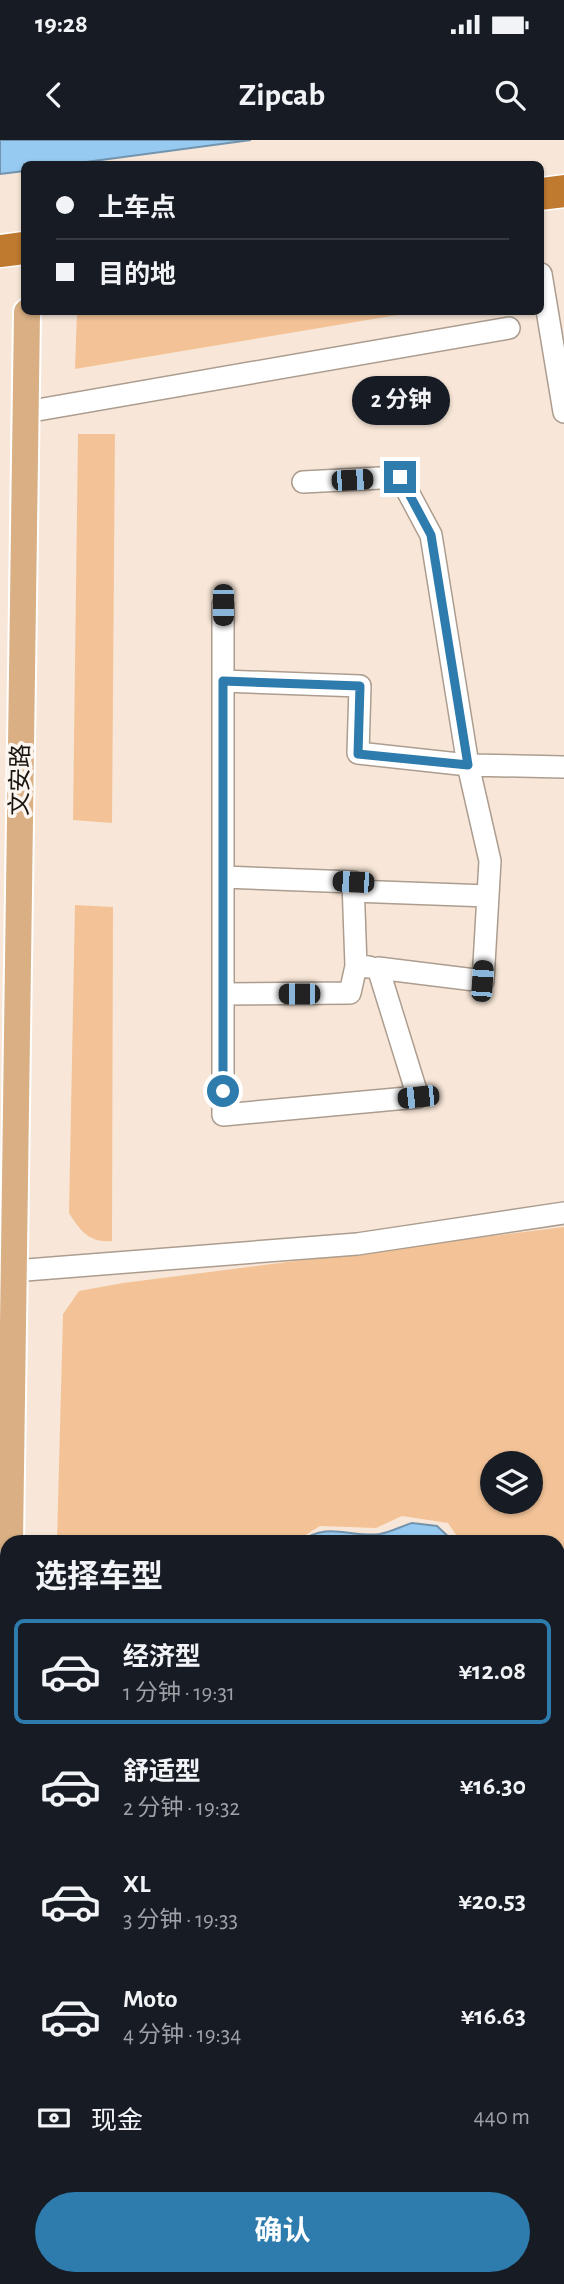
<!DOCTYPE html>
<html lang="zh">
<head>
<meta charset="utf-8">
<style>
	body { margin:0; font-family:"Alegreya Sans","Noto Sans SC",sans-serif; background:#242831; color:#f1f3f6; height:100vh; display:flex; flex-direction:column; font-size:26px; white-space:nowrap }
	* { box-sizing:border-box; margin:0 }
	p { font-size:23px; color:#9ea1a6 }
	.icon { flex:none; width:38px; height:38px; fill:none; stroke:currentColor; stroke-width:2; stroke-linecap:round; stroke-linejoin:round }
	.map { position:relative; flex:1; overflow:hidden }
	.details { position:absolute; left:0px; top:1395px; width:565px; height:751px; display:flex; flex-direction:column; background:#171b24; border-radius:21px 21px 0 0; box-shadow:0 2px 5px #0004 }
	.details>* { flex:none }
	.top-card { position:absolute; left:21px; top:21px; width:523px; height:154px; border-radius:10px; box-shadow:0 2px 5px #0004; display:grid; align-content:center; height:154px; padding:0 35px; background:#171b24 }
	.fabs { position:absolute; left:480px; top:1311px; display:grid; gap:14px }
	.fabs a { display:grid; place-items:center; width:63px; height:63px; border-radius:50%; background:#171b24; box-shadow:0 2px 5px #0004; font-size:35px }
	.end { position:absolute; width:32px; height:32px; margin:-16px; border:9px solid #2e7bad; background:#fff; box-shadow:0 0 0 4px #fff }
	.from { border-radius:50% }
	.bubble { position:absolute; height:49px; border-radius:24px; background:#171b24; box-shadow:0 2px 5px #0004; font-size:23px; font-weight:700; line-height:49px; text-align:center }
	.car { position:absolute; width:21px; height:42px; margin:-21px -10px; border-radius:9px; box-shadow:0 0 5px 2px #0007; background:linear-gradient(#222 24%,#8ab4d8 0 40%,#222 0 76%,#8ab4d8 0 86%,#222 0) }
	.top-card b { display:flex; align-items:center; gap:24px; height:66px; font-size:26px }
	.top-card b+b { border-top:2px solid #363941 }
	.top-card i { width:18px; height:18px; background:#f1f3f6 }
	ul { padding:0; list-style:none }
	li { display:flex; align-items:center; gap:21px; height:105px; margin:0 14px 10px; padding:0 21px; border:4px solid transparent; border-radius:10px }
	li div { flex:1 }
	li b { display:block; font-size:26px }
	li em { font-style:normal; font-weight:700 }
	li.active { border-color:#2e7bad }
	li>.icon { width:63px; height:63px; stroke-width:1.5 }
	h2 { padding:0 35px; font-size:32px; line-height:84px }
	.pay { display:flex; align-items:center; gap:18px; height:77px; padding:0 35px; font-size:26px }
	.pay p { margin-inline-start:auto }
	.button { display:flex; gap:14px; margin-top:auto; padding:14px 35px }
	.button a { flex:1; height:80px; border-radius:42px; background:#2e7bad; color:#fff; font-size:28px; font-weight:700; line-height:80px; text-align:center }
	.status { display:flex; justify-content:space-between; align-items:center; height:49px; padding:0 35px; background:#171b24; direction:ltr }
	.status svg { height:19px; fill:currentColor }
	header { display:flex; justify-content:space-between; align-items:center; height:91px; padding:0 35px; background:#171b24; font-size:32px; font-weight:700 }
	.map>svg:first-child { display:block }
	.green { fill:#f3c397; fill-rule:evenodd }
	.water { fill:#97caf1; stroke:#7294ae; stroke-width:2 }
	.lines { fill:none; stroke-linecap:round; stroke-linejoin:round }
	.minor-casing { stroke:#ac9d8f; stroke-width:24 }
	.major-casing { stroke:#fff; stroke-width:30 }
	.highway-casing { stroke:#fff; stroke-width:35 }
	.minor { stroke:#fff; stroke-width:21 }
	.major { stroke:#d9af83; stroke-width:26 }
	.highway { stroke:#bf7a30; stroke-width:32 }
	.route { stroke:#2e7bad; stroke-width:9 }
	.labels { text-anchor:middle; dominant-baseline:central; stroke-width:7; stroke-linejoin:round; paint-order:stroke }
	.street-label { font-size:24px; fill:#1b1510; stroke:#fdf6f0 }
</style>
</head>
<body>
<div class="status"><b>19:28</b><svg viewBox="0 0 49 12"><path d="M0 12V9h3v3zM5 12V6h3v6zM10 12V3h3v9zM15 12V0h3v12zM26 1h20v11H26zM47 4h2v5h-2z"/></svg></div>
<header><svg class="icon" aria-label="back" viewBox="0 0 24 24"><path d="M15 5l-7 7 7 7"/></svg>Zipcab<svg class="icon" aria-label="search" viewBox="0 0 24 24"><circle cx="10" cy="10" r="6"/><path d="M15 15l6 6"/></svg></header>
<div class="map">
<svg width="564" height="2144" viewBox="0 0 564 2144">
	<rect width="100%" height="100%" fill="#f8e7d8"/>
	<!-- green -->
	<path class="green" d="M 77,172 L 415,172 L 75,229 Z
		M 78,294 L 115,294 L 112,683 L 73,680 Z
		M 75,765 L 113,767 L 112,1101 C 88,1103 80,1090 69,1073 Z
		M 564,1087 L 564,1450 L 558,1450 L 558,1402 L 461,1402 L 448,1383 L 402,1376 L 376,1388 L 320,1386 L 294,1402 L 57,1402 L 63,1174 L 79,1151 L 123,1143 ZM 492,1323 L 530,1323 L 530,1362 L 492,1362 Z
		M 564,1556 L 564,1689 L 558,1690 L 558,1557 Z
		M 558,2093 L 564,2094 L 564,2144 L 491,2144 L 497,2139 L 558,2138 Z
		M 192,2138 L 318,2138 L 323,2144 L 189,2144 Z
		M 344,2139 L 467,2139 L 461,2144 L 350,2144 Z"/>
	<!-- water -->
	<path class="water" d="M 0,0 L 251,0 L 71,24 L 24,24 L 24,31 L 0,34 Z
		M 412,1383 L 437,1386 L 454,1402 L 301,1402 C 326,1381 352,1398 380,1394 C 391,1392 402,1386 412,1383 Z
		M 558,1458 L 564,1459 L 564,1546 L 558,1548 Z"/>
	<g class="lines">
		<!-- minor casing -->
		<g class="minor-casing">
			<path id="minor" d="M 541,134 L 564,272
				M 26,272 L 509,188
				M 303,342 L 400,337 L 431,395 L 468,625 L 564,627
				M 223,541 L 360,546 L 358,613 L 468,625 L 490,721 L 483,841 L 378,828 L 418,957 L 223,975 L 223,465
				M 223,737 L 353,742 L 356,826
				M 353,751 L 488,756
				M 223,854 L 350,853 L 356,826 L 369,827
				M 0,1132 L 357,1104 L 564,1073
				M 0,1493 L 7,1493
				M 558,1592 L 564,1590
				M 558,1638 L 564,1636
				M 558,1851 L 562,1727
				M 558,2070 L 564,2075
				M 147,2138 L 147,2144
				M 337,2138 L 342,2144
				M 178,2144 L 182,2138
				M 474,2144 L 479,2138"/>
		</g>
		<!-- major casing -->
		<g class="major-casing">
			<path id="major" d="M 10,1402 L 27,172
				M 558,1728 L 564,1726
				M 0,2024 L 7,1641"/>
		</g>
		<!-- highway casing -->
		<g class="highway-casing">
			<path id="highway" d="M 541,54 L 564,51
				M 0,111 L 24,108"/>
		</g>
		<!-- minor -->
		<use href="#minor" class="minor"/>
		<!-- major -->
		<use href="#major" class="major"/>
		<!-- highway -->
		<use href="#highway" class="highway"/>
	</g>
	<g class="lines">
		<!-- route -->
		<path class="route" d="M 223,951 L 223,541 L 360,546 L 358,614 L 468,625 L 431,395 L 400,337"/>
	</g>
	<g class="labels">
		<!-- street labels -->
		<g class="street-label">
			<text transform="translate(21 640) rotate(-89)">文安路</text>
		</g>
	</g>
</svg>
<div class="fabs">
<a><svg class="icon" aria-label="layers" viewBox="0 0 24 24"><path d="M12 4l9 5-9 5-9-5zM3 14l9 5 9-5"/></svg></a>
</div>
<i class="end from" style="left:223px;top:951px"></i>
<i class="end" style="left:400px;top:337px"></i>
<div class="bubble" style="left:352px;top:236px;width:98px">2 分钟</div>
<i class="car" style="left:352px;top:340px;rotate:87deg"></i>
<i class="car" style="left:223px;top:465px;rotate:180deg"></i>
<i class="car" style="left:353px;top:742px;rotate:272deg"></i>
<i class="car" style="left:482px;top:841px;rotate:4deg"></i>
<i class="car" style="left:299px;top:854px;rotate:270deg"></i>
<i class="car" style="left:418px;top:957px;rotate:264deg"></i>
<div class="top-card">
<b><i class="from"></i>上车点</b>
<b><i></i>目的地</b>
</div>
<section class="details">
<h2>选择车型</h2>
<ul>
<li class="active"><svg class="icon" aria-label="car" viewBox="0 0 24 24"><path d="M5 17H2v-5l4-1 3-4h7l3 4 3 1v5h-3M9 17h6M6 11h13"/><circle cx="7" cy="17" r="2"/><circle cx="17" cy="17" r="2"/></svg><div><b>经济型</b><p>1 分钟 · 19:31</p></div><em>¥12.08</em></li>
<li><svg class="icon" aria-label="car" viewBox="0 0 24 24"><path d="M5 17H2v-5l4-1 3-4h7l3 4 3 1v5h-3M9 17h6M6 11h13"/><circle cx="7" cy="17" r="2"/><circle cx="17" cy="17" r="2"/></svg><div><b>舒适型</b><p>2 分钟 · 19:32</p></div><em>¥16.30</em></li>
<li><svg class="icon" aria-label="car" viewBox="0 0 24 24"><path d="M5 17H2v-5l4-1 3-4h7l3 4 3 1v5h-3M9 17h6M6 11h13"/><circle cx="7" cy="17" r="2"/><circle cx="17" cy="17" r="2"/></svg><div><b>XL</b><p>3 分钟 · 19:33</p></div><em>¥20.53</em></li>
<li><svg class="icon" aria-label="car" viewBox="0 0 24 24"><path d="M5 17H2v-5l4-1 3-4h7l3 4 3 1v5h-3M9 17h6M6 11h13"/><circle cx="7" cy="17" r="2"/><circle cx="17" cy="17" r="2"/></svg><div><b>Moto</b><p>4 分钟 · 19:34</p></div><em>¥16.63</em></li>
</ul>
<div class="pay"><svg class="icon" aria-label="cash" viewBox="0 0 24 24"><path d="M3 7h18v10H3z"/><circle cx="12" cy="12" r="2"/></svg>现金<p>440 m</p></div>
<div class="button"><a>确认</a></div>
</section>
</div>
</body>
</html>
